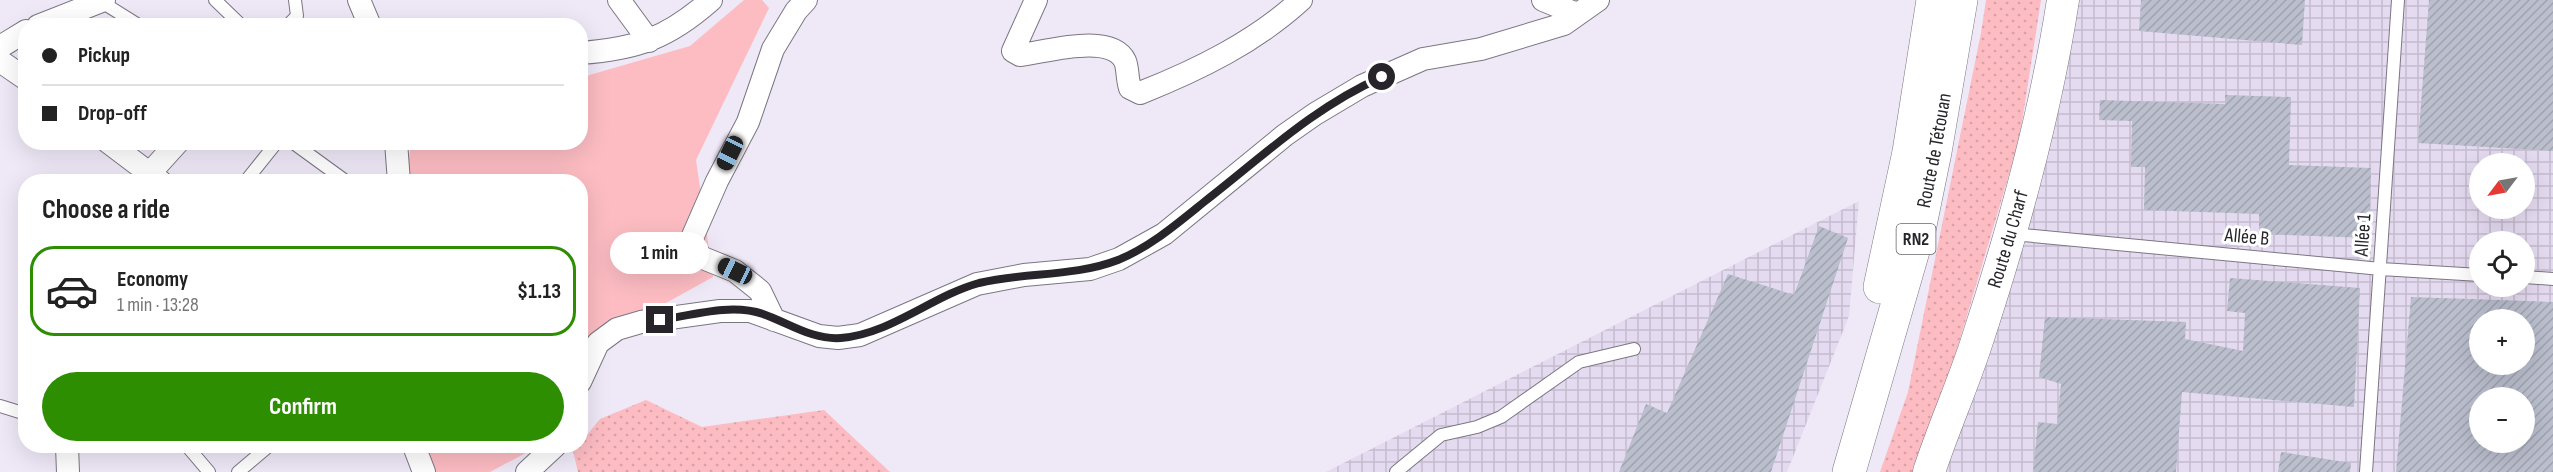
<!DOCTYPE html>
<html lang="en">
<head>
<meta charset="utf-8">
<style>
	body { margin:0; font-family:"Sofia Sans Condensed",sans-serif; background:#f2f2f2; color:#222; height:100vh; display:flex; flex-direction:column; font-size:22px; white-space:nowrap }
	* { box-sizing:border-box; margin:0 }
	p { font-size:20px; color:#767676 }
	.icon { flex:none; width:33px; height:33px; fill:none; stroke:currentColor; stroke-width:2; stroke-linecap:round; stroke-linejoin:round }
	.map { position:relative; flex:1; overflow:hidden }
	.side { position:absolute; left:18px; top:174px; width:570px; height:279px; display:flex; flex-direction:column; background:#fff; border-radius:24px; box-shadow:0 6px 24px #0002 }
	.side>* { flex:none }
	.guide { position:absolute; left:18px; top:18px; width:570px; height:132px; border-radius:24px; box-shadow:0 6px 24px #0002; display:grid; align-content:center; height:132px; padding:0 24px; background:#fff }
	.needle { width:39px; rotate:238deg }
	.fabs { position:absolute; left:2469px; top:153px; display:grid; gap:12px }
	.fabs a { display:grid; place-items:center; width:66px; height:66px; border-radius:50%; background:#fff; box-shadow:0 6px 24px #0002; font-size:30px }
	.end { position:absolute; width:27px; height:27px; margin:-14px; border:8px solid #27252a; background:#fff; box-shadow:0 0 0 3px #fff }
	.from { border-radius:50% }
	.bubble { position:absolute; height:42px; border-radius:21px; background:#fff; box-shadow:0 6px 24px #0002; font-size:20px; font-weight:700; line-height:42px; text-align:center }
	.car { position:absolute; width:18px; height:36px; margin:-18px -9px; border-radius:8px; box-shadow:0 0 4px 2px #0007; background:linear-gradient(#222 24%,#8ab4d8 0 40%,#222 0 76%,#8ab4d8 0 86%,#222 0) }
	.guide b { display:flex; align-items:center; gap:21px; height:57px; font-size:22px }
	.guide b+b { border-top:2px solid #e0e0e0 }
	.guide i { width:15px; height:15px; background:#222 }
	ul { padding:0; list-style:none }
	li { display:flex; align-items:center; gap:18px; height:90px; margin:0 12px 9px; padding:0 12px; border:3px solid transparent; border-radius:24px }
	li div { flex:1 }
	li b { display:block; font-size:22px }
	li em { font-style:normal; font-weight:700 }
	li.current { border-color:#2d8e02 }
	li>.icon { width:54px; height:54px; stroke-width:1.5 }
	h2 { padding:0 24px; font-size:27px; line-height:72px }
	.action { display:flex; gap:12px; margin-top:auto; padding:12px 24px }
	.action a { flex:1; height:69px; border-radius:36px; background:#2d8e02; color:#fff; font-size:24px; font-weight:700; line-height:69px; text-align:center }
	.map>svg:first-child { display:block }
	.industrial { fill:url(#industrial-grid); fill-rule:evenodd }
	.grass { fill:url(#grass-dots) }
	.green { fill:#fcbcc2 }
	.building { fill:url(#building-hatch); fill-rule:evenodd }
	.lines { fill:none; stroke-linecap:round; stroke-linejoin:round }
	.lane-casing { stroke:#7c7683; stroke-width:14 }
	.street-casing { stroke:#7c7683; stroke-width:24 }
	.secondary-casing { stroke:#7c7683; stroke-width:33 }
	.highway-casing { stroke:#7c7683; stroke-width:34 }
	.lane { stroke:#fff; stroke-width:12 }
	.street { stroke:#fff; stroke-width:22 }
	.secondary { stroke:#fff; stroke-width:32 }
	.highway { stroke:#fff; stroke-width:33 }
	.route { stroke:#27252a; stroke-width:8 }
	.labels { text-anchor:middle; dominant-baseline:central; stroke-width:6; stroke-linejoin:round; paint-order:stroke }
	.shield { fill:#fff; stroke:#68666a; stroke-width:1.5 }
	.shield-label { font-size:18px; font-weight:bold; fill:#27252a }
	.street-label { font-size:20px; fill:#27252a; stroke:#fff }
</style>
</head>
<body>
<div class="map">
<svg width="2553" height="472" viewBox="0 0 2553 472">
	<defs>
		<pattern id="industrial-grid" width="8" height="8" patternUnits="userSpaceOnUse" patternTransform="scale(1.5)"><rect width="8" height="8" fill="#e5dbf1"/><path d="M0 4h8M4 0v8" fill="none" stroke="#c4bccf"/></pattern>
		<pattern id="grass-dots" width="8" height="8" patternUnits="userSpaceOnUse" patternTransform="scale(1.5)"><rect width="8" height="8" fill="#fcbcc2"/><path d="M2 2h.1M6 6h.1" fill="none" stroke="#d8a1a7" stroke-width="1.8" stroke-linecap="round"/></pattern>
		<pattern id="building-hatch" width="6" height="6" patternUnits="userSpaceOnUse" patternTransform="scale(1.5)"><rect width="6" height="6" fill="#babecd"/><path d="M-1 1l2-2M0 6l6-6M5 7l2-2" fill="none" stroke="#a0a3b0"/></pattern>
	</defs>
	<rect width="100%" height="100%" fill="#efe8f7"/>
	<!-- industrial -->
	<path class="industrial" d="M 2073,0 L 2553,0 L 2553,472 L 1922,472 ZM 2480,164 L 2524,164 L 2524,208 L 2480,208 ZM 2480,242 L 2524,242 L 2524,286 L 2480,286 ZM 2480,320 L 2524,320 L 2524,364 L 2480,364 ZM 2480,398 L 2524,398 L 2524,442 L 2480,442 Z
		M 1859,201 L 1849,316 L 1787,472 L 1326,472 Z"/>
	<!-- grass -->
	<path class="grass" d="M 1986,0 L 2041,0 L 2019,141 L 1946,386 L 1917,472 L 1880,472 L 1908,392 L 1981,33 Z
		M 646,400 L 702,427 L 824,410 L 890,472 L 578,472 L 573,451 L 577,446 L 580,446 L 581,442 L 600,419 Z"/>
	<!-- green -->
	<path class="green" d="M 744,0 L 762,0 L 769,8 L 696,160 L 713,277 L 581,350 L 580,182 L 406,182 L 411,143 L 580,142 L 581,86 L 586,76 L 690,46 Z
		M 426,446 L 535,446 L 535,448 L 490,472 L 436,472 Z"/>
	<!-- building -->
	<path class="building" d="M 2141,0 L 2305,0 L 2302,45 L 2139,31 Z
		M 2429,0 L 2553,0 L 2553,151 L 2418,143 Z
		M 2225,95 L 2291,97 L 2289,165 L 2371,168 L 2369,238 L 2259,234 L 2259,214 L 2144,210 L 2145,167 L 2131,167 L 2132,121 L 2099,120 L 2100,100 L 2225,104 Z
		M 1819,226 L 1848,238 L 1771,472 L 1619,472 L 1646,404 L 1667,413 L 1728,274 L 1794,295 Z
		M 2230,278 L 2360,288 L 2354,407 L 2182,392 L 2176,472 L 2033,472 L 2038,422 L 2057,424 L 2061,384 L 2039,377 L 2045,317 L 2186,322 L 2185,339 L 2243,351 L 2245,313 L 2227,311 Z
		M 2411,297 L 2553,302 L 2553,472 L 2396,472 ZM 2480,320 L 2524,320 L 2524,364 L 2480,364 ZM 2480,398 L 2524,398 L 2524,442 L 2480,442 Z
		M 2281,452 L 2351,463 L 2350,472 L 2278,472 Z"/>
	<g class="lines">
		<!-- lane casing -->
		<g class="lane-casing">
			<path id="lane" d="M 215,0 L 242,26
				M 100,1 L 140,26
				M 287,26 L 297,16 L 295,0
				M 292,142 L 347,182
				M 245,182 L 277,142
				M 2012,234 L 2381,269 L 2480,275
				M 2524,277 L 2553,279
				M 0,406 L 26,414
				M 187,446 L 209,472
				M 238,472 L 269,446
				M 1396,472 L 1441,435 L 1477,427 L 1501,417 L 1579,362 L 1634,349
				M 2366,472 L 2398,0"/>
		</g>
		<!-- street casing -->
		<g class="street-casing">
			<path id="street" d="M 359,0 L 370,26
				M 619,0 L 649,41
				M 1036,0 L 1013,51 L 1020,55 C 1046,52 1111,32 1125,61 C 1128,68 1127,79 1130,88 L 1140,93 C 1198,70 1255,42 1301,0
				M 1543,0 L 1577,14
				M 38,26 L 104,0
				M 0,47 L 26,31
				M 580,53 C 637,49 668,38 711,0
				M 0,61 L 26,79
				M 108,142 L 161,182
				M 396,142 L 399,182
				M 149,174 L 178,142
				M 774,320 L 760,291 L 735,271 L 703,258 L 695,251 L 692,238 L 717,181 L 748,122 L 773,49 L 796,11 L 806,0
				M 580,382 L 598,343 L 617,329 L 641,322 L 720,311 L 750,311 L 819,336 L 838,338 L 860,335 L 977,284 L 1024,275 L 1090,269 L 1119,259 L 1164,234 L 1285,135 L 1315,114 L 1362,86 L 1423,59 L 1481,49 L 1564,24 L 1598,0
				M 67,446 L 68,472
				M 414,446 L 424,472
				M 527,472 L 555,446"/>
		</g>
		<!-- secondary casing -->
		<g class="secondary-casing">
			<g id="secondary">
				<path id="s1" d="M 1929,472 C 1943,429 1962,387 1976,344 C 2013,232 2045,117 2063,0"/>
			</g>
		</g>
		<!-- highway casing -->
		<g class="highway-casing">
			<g id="highway">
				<path d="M 1880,287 L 1909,152 L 1933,0"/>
				<path id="s2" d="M 1849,472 L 1919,230 L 1935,152 L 1961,0"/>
			</g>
		</g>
		<!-- lane -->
		<use href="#lane" class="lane"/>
		<!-- street -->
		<use href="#street" class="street"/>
		<!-- secondary -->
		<use href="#secondary" class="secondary"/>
		<!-- highway -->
		<use href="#highway" class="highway"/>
	</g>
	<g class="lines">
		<!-- route -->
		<path class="route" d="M 660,320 C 692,315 732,303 763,314 C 789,323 812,340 841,338 C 891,334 932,296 979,283 C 1025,272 1074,277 1118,260 C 1150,247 1178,223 1204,202 C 1262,157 1314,107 1382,77"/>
	</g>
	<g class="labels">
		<!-- shield labels -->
		<rect class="shield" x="1896.5" y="224" width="39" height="30" rx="4.5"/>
		<g class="shield-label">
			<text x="1916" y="239">RN2</text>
		</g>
		<!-- street labels -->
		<g class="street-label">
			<text stroke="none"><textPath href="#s2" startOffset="333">Route de Tétouan</textPath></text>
			<text transform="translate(2363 235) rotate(-86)">Allée 1</text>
			<text transform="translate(2247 237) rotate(5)">Allée B</text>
			<text stroke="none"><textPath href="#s1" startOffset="246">Route du Charf</textPath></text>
		</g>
	</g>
</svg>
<div class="fabs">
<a><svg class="needle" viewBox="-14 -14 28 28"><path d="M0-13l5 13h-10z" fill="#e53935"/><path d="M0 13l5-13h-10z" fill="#767676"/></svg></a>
<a><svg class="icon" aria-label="locate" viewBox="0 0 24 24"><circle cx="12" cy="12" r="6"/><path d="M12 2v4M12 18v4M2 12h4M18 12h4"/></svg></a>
<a>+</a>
<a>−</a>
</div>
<i class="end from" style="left:1382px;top:77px"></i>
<i class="end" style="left:660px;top:320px"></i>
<div class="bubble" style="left:610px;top:232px;width:99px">1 min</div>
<i class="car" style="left:730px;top:153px;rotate:206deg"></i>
<i class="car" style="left:735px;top:271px;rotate:295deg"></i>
<div class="guide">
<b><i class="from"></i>Pickup</b>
<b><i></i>Drop-off</b>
</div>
<section class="side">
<h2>Choose a ride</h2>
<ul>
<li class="current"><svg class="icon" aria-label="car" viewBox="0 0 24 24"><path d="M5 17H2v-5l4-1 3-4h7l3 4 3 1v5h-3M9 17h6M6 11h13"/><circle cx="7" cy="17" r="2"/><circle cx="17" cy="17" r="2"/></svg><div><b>Economy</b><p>1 min · 13:28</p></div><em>$1.13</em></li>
</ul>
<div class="action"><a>Confirm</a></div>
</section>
</div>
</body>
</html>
